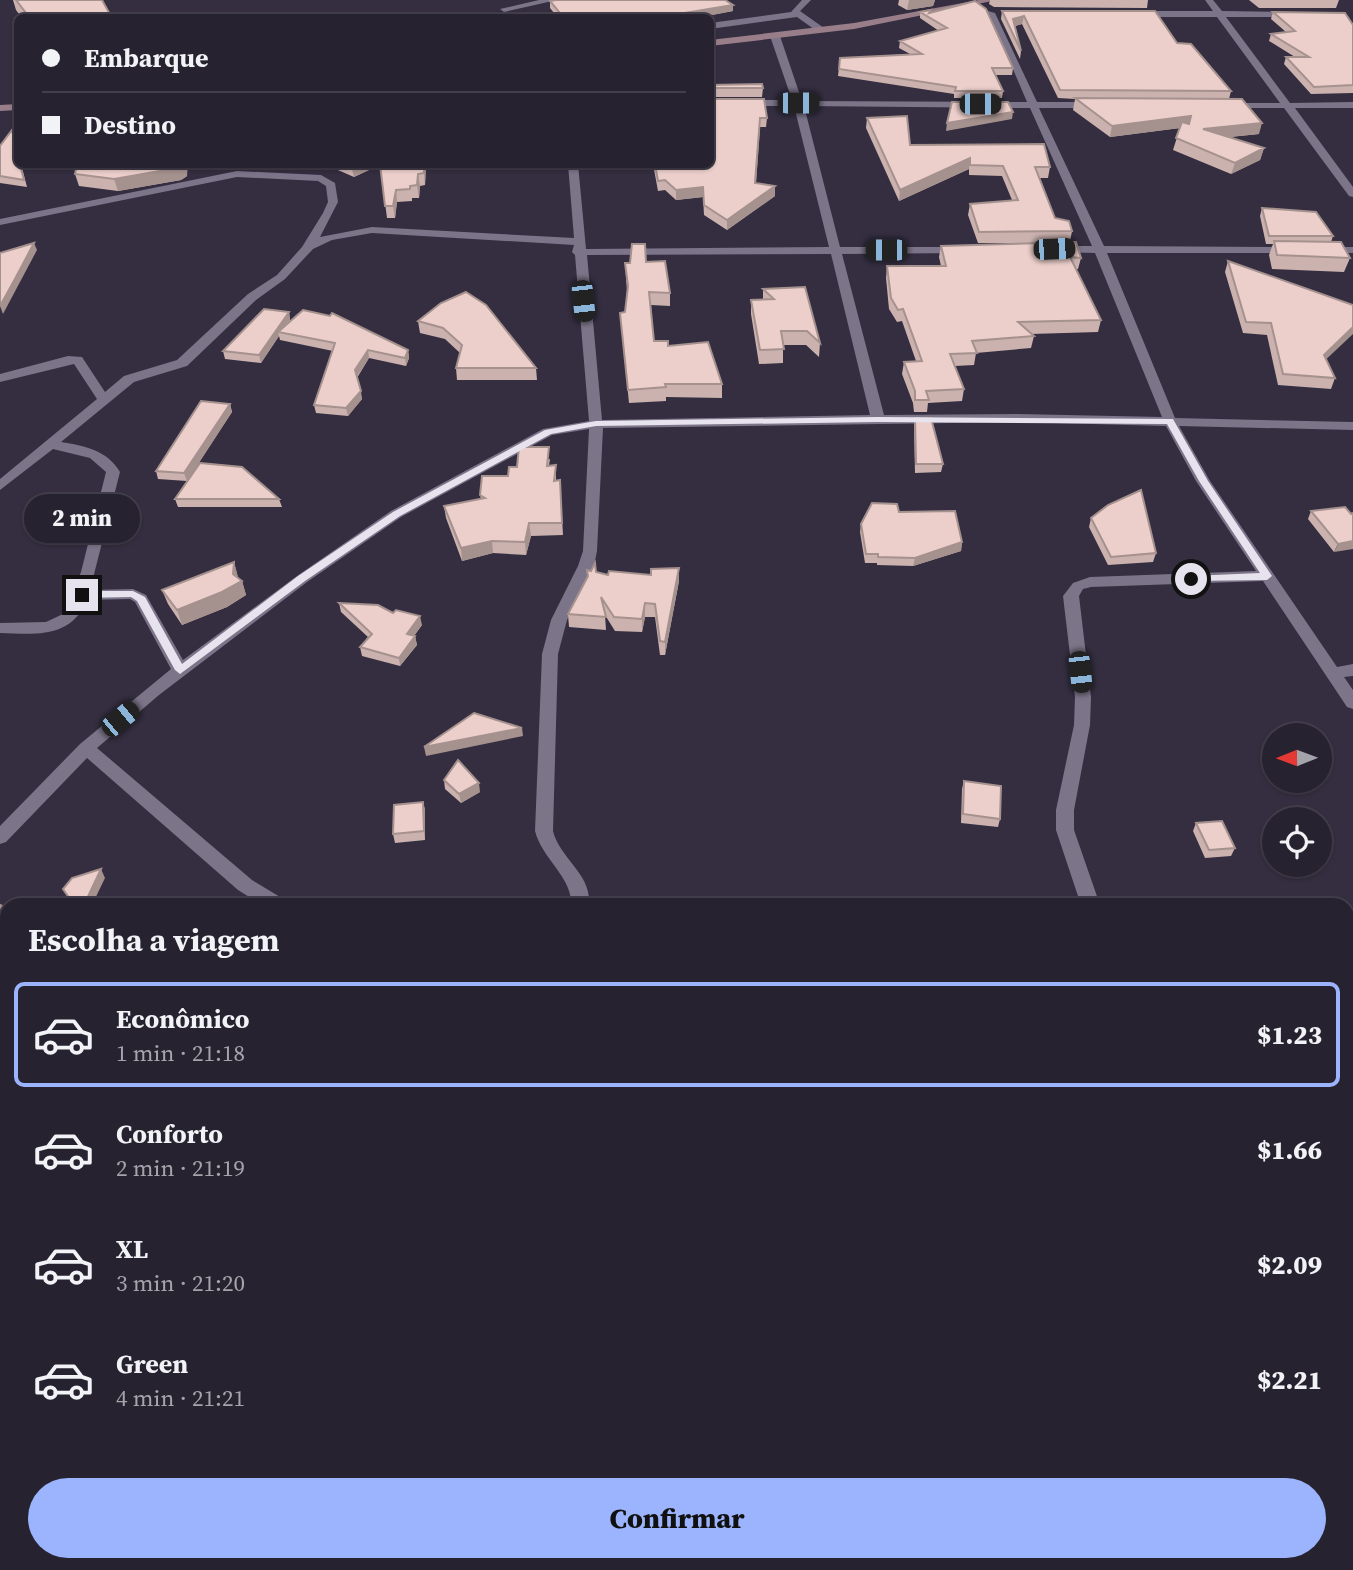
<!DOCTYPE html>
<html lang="pt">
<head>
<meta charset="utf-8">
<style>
	body { margin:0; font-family:"Source Serif 4",serif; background:#2f2a38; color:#f1f3f6; height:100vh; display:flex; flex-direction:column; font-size:26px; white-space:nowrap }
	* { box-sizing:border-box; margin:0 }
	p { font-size:23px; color:#a4a4ab }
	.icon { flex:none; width:38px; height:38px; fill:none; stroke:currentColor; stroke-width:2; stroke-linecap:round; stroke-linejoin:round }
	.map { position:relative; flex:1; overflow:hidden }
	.details { position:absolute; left:0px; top:898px; width:1354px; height:674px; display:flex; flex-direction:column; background:#272230; border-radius:21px 21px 0 0; box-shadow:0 2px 5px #0004,0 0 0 2px #433f4c }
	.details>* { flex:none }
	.guide { position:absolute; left:14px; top:14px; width:700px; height:154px; border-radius:10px; box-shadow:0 2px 5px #0004,0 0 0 2px #433f4c; display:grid; align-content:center; height:154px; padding:0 28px; background:#272230 }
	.needle { width:46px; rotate:269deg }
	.controls { position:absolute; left:1262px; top:723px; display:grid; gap:14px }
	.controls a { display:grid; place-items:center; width:70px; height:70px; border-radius:50%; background:#272230; box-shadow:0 2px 5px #0004,0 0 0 2px #433f4c; font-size:35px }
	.end { position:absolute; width:32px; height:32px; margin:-16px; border:9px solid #e7e3ee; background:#111; box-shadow:0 0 0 4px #111 }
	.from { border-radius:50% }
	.bubble { position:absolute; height:49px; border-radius:24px; background:#272230; box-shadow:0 2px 5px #0004,0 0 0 2px #433f4c; font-size:23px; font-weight:800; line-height:49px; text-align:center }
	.car { position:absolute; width:21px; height:42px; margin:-21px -10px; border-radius:9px; box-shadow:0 0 5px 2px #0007; background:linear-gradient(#222 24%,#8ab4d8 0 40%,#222 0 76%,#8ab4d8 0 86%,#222 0) }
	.guide b { display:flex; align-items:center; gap:24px; height:66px; font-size:26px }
	.guide b+b { border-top:2px solid #433f4c }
	.guide i { width:18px; height:18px; background:#f1f3f6 }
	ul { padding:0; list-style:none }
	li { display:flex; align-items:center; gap:21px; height:105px; margin:0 14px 10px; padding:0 14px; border:4px solid transparent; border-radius:10px }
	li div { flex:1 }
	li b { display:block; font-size:26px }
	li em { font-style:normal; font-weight:800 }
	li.selected { border-color:#9cb4fd }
	li>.icon { width:63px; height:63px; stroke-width:1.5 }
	h2 { padding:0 28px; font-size:32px; line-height:84px }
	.primary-button { display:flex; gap:14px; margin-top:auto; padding:14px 28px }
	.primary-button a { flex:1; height:80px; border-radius:42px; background:#9cb4fd; color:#111; font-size:28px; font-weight:800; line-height:80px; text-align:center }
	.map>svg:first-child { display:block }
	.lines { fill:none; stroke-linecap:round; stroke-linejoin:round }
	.street { fill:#7c7489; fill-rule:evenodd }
	.secondary { fill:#997e89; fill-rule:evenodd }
	.wall { fill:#cbb2af }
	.shaded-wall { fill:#a5918e }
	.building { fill:#eccfcb; stroke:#a5918e; stroke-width:2 }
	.route { fill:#e7e3ee }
</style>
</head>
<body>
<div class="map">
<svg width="1353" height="1570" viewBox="0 0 1353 1570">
	<rect width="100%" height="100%" fill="#342e40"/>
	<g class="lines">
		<!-- street -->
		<path class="street" d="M 539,0 L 557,0 L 504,12 L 500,9 Z
			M 802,0 L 811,0 L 800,11 L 824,28 L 824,32 L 818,32 L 797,17 L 710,29 L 710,23 L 791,12 Z
			M 1205,0 L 1213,0 L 1222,11 L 1300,12 L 1300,16 L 1297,17 L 1226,17 L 1290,103 L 1353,102 L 1353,108 L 1295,108 L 1353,187 L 1353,197 L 1349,196 L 1284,108 L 1221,108 L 1221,104 L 1224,103 L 1280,103 L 1217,17 L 1136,17 L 1132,14 L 1136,11 L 1213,11 Z
			M 988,11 L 995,13 L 1037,102 L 1098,102 L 1103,105 L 1098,108 L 1039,108 L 1104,246 L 1294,247 L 1300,250 L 1294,253 L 1107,253 L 1175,418 L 1353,422 L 1353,430 L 1179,426 L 1210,481 L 1337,667 L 1353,664 L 1353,676 L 1344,677 L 1353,690 L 1353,709 L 1347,707 L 1263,581 L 1091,587 L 1083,589 L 1079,596 L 1091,697 L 1090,725 L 1074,810 L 1074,830 L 1100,905 L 1081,905 L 1056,830 L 1056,810 L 1074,725 L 1075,697 L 1063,596 L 1073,583 L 1090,577 L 1256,571 L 1196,481 L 1166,426 L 1018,422 L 603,428 L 597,551 L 594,566 L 567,620 L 558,654 L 553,831 C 560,859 592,874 589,905 L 571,905 C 573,878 542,859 535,831 L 542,654 L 551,620 L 578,566 L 583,551 L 589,429 L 552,435 L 401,517 L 307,582 L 159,695 L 97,748 L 252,880 L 285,900 L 287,905 L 262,905 L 238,890 L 87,758 L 6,842 L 0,844 L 0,826 L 80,744 L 171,669 L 135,602 L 130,599 L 87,600 C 71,639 36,634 0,633 L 0,623 L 46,622 L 63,614 L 81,572 L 106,472 L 90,458 L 53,449 L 0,490 L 0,479 L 97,399 L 74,364 L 0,382 L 0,374 L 68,356 L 82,357 L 105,392 L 124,376 L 177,360 L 248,294 L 277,275 L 302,247 L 323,213 L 328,202 L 326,186 L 318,181 L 237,177 L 0,225 L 0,219 L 237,171 L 321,175 L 335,183 L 338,202 L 320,237 L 372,227 L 574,238 L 568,164 L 578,164 L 586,249 L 829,247 L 794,106 L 710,106 L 710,100 L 792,100 L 770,36 L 775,33 L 780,36 L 802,101 L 1027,102 ZM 804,106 L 1030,108 L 1092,246 L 1056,246 L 1050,249 L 1056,252 L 1095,253 L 1162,417 L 1018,414 L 884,415 L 842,254 L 965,253 L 971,250 L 965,247 L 840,247 ZM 372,233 L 574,245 L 572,252 L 575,255 L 589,421 L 543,429 L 391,511 L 297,576 L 183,660 L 146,595 L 133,589 L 90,590 L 120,472 C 107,450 85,446 61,442 L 134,382 L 187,366 L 256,300 L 285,279 L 313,249 L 332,240 ZM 831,254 L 870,415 L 602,420 L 587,255 Z
			M 1322,247 L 1353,247 L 1353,253 L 1318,252 L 1318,248 Z
			M 7,1209 L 7,1236 L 0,1239 L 0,1212 Z
			M 1348,1372 L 1353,1374 L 1353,1399 L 1348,1397 Z
			M 283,1564 L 309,1564 L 308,1570 L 282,1570 Z
			M 672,1564 L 698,1564 L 696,1570 L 670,1570 Z
			M 1087,1564 L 1119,1564 L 1121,1570 L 1089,1570 Z"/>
		<!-- secondary -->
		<path class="secondary" d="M 979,0 L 997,0 L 854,29 L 710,46 L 710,40 L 854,23 Z
			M 18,104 L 18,110 L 0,111 L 0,105 Z"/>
	</g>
	<!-- wall -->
	<path class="wall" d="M 13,0 L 102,0 L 112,18 L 22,18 L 16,10 Z
		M 899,0 L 935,0 L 933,6 L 907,10 L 898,5 Z
		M 990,0 L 1148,0 L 1147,8 L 994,7 L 989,4 Z
		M 1249,0 L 1339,0 L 1336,8 L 1259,8 Z
		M 550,1 L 733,5 L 733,11 L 696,18 L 558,18 L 550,8 Z
		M 1002,11 L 1177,43 L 1231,91 L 1229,99 L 1259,134 L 1230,137 L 1264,148 L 1260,160 L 1231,174 L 1173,150 L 1180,128 L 1110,137 L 1073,110 L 1075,99 L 1058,98 L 1022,24 L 1015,26 L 1021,51 L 1020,59 L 1001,19 Z
		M 920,12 L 930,13 L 1013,68 L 1012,75 L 995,75 L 1003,91 L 1002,98 L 954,98 L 954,94 L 838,76 L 840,58 L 910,54 L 899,48 L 900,41 L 939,31 L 920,18 Z
		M 1273,12 L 1353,25 L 1353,93 L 1311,94 L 1284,64 L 1286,57 L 1295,57 L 1269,41 L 1271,34 L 1286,32 L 1271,19 Z
		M 710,85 L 763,88 L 762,97 L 710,97 Z
		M 710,99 L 767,118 L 766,127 L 760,127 L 756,183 L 775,196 L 727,230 L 704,215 L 703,197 L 676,200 L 665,190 L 658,191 L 653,164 L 710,164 Z
		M 867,118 L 910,145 L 1050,167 L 1048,178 L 1040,178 L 1055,218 L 1072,231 L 1070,242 L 1081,258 L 1078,269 L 1076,269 L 1101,320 L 1098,332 L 1031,334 L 1034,336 L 1031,348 L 976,353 L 974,365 L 955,366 L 964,389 L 962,401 L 928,403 L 927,412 L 914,412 L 913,403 L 902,374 L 904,362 L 916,361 L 902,321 L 897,322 L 889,309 L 886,278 L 887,266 L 941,266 L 939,257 L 941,246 L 1062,243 L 978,243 L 968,215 L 970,204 L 1012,200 L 1002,176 L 969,175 L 969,169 L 899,201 L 866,128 Z
		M 12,130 L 14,137 L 27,187 L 0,183 L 0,146 Z
		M 324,164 L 426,164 L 425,185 L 420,186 L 419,198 L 412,198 L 412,201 L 397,202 L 395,218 L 387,218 L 380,165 L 354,177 Z
		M 75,174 L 187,176 L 181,180 L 118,191 L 79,186 Z
		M 1262,208 L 1333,236 L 1331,242 L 1350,258 L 1344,272 L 1272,269 L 1269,255 L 1273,244 L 1266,244 L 1260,216 Z
		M 1228,261 L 1326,360 L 1335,378 L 1331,389 L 1278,385 L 1267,335 L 1243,333 L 1225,272 Z
		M 646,262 L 670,293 L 670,306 L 651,305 L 654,341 L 668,346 L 722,384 L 722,398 L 666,397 L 666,401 L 629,403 L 620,313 L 625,312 L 627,291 L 625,263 Z
		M 763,289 L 820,343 L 819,357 L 806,345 L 783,345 L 783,363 L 759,364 L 751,314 L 751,300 L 763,299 Z
		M 441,303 L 536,368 L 537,380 L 457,380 L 456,368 L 460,353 L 445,339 L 420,333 L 418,321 Z
		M 289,312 L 290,320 L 408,350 L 409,358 L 406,366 L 369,358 L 357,378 L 362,399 L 348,416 L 316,413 L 314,405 L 333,351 L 280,340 L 279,336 L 261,363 L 225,359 L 223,351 Z
		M 230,404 L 232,412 L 187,481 L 158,479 L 156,471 Z
		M 915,418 L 943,464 L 941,472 L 915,473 L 914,426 Z
		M 550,459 L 549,465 L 556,465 L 556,481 L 560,480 L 563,535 L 531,536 L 526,555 L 493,553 L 462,561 L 446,518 L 444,506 L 481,499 L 480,495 L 508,476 L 517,467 Z
		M 175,499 L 279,499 L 282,507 L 178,507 Z
		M 1311,511 L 1353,513 L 1334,552 L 1308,519 Z
		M 899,512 L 962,542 L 961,551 L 913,566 L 877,565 L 877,563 L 865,563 L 860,532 L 861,524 Z
		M 1091,518 L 1156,553 L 1153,562 L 1108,565 L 1089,527 Z
		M 234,562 L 238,578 L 242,581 L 246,595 L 227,607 L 182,625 L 168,604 L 162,590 Z
		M 679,568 L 679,581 L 665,655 L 660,655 L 655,617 L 645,617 L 642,632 L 615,631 L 605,615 L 606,630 L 569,627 L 568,614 L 596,572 L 608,575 L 651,575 L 651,569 Z
		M 339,603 L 393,613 L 422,625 L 414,636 L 415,636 L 417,645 L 400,666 L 362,656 L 360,647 L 368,637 L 341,612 Z
		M 444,780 L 480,792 L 461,803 L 445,789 Z
		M 964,781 L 1000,819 L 998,827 L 961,823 L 962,789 Z
		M 423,802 L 425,810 L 425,840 L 395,843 L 393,834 Z
		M 1196,823 L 1235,848 L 1231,856 L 1205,858 L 1193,831 Z
		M 0,905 L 7,908 L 7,942 L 0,938 Z
		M 0,1428 L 7,1478 L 0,1478 Z
		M 1348,1460 L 1353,1462 L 1353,1491 L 1348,1495 Z
		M 0,1495 L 7,1495 L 7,1541 L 0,1541 Z"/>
	<!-- shaded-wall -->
	<path class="shaded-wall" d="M 909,0 L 935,0 L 933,6 L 907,10 Z
		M 733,5 L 733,11 L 696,18 L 654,18 Z
		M 1024,16 L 1022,24 L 1012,27 L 1013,19 Z
		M 1013,112 L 1012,119 L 946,131 L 947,123 Z
		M 1191,116 L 1188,127 L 1110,137 L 1112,126 Z
		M 1262,123 L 1259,134 L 1200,140 L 1203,129 Z
		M 1264,148 L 1260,160 L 1231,174 L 1235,163 Z
		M 970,158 L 969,169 L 899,201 L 900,190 Z
		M 183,164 L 188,164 L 187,176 L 181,180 L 118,191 L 114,179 Z
		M 353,164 L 380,164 L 354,177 L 351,165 Z
		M 424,164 L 426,164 L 425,185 L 424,173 Z
		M 418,174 L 420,186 L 419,198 L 417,185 Z
		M 775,186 L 775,196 L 727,230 L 727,220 Z
		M 703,187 L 703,197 L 676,200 L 676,190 Z
		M 396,190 L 397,202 L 395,218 L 393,206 Z
		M 34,243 L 37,250 L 3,314 L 0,306 Z
		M 289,312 L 290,320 L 278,332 L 279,336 L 261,363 L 259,355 Z
		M 1353,327 L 1353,334 L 1319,366 L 1324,355 Z
		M 368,350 L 369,358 L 356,378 L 355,370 Z
		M 408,350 L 409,358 L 406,366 L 405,358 Z
		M 361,391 L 362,399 L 348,416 L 346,408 Z
		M 230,404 L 232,412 L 187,481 L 184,473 Z
		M 529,523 L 531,536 L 526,555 L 525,542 Z
		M 492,541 L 493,553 L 462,561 L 461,548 Z
		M 1353,541 L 1353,549 L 1334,552 L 1338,544 Z
		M 962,542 L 961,551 L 913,566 L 915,558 Z
		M 234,562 L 238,577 L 237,583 L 242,581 L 246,595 L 227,607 L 182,625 L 177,610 L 233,574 Z
		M 679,568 L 679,581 L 665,655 L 665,642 Z
		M 645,603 L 645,617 L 642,632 L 642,619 Z
		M 420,616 L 422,625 L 409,642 L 407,634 Z
		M 415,636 L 417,645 L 400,666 L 399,658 Z
		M 522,728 L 523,736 L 426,756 L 424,747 Z
		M 479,783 L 480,792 L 461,803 L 459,794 Z
		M 423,802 L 425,810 L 425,840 L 424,831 Z
		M 101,869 L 105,878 L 92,905 L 84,905 Z
		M 7,1448 L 7,1478 L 0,1473 Z"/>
	<!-- building -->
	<path class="building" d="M 16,0 L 102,0 L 112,18 L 30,18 Z
		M 556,0 L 725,0 L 733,5 L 654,18 L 564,18 L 550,1 Z
		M 975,1 L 986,9 L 1013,68 L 992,68 L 1003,91 L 955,91 L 956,87 L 839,69 L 840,58 L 922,54 L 900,41 L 947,28 L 920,12 L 931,10 L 929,13 Z
		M 1002,11 L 1155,11 L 1177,43 L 1191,44 L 1231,91 L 1060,90 L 1024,16 L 1013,19 L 1021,51 Z
		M 1273,12 L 1345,13 L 1353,25 L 1353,85 L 1314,87 L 1286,57 L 1309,57 L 1271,34 L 1295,31 Z
		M 762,84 L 763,88 L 710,88 L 710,85 Z
		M 1075,98 L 1242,99 L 1262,123 L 1203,129 L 1264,148 L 1235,163 L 1176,138 L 1182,122 L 1189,124 L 1191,116 L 1112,126 Z
		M 710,99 L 764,99 L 767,118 L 760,118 L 755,183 L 775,186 L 727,220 L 704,205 L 703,187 L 676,190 L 665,180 L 658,181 L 655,164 L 710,164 Z
		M 952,102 L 1008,102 L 1013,112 L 947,123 Z
		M 907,116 L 910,145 L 1044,144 L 1050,167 L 1035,167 L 1055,218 L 1069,221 L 1072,231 L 979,232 L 970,204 L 1018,200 L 1003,166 L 970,165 L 970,158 L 900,190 L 867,118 Z
		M 12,130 L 18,153 L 18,164 L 20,164 L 24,180 L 0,176 L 0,146 Z
		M 77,164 L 183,164 L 177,168 L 114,179 L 75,174 Z
		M 380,164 L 424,164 L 424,173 L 418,174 L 417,185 L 410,186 L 410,189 L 396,190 L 393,206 L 385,206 Z
		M 1262,208 L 1316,212 L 1333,236 L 1269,236 Z
		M 1274,241 L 1341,242 L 1350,258 L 1277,255 Z
		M 1076,242 L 1081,258 L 1070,257 L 1101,320 L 1018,322 L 1034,336 L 972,341 L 977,353 L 950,354 L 964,389 L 926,391 L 929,400 L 915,400 L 915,391 L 904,362 L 922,361 L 903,309 L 898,310 L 891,298 L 887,266 L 946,266 L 941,246 Z
		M 34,243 L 16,277 L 0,306 L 0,253 Z
		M 632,244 L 645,244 L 646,262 L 665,261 L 670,293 L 649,292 L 654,341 L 668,341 L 668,346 L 708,342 L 722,384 L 665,384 L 666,387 L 628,390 L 620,313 L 625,312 L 628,286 L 625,263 L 630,263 Z
		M 1228,261 L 1353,305 L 1353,327 L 1324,355 L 1335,378 L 1283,374 L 1271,323 L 1246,322 Z
		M 805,287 L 820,343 L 807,331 L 781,331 L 784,349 L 760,350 L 751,300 L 774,299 L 763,289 Z
		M 466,292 L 486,305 L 536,368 L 456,368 L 462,345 L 443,328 L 418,321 L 441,303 Z
		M 264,309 L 289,312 L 259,355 L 223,351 Z
		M 303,310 L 330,316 L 332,313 L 408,350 L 405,358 L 368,350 L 355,370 L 361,391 L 346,408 L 314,405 L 335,343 L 278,332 Z
		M 201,401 L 230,404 L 184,473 L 156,471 Z
		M 915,418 L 931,418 L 943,464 L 916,464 Z
		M 519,447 L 549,447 L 547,466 L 556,465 L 554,481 L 560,480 L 562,523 L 529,523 L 525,542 L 492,541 L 461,548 L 444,506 L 485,498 L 480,495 L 482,476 L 508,476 L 509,467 L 517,467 Z
		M 200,463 L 242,467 L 279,499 L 175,499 Z
		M 1141,490 L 1156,553 L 1111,557 L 1091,518 L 1108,505 Z
		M 872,503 L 897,504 L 899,512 L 955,511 L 962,542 L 915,558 L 878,557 L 878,554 L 866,554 L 861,524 Z
		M 1345,507 L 1351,514 L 1353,513 L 1353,541 L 1338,544 L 1311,511 Z
		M 234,562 L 233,574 L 242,581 L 222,592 L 177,610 L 162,590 Z
		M 595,563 L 596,572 L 608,575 L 609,571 L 651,575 L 651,569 L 679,568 L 665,642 L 660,641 L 655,604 L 645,603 L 642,619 L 614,617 L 601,597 L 606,617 L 568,614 L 588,576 L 587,570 L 591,571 Z
		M 339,603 L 378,605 L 393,613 L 396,610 L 420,616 L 407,634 L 415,636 L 399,658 L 360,647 L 372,634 Z
		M 474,713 L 522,728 L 424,747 Z
		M 458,760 L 479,783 L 459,794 L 444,780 Z
		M 964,781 L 1001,786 L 1000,819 L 963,814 Z
		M 423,802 L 424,831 L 393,834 L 394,805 Z
		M 1222,821 L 1235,848 L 1209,850 L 1196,823 Z
		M 101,869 L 84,905 L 74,905 L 63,889 L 72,878 Z
		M 0,905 L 7,908 L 7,936 L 0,933 Z
		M 7,964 L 7,998 L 0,985 L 0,967 Z
		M 0,1428 L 7,1428 L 7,1448 L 0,1473 Z
		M 1348,1460 L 1353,1462 L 1353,1489 L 1348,1486 Z
		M 0,1495 L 7,1495 L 7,1536 L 0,1536 Z
		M 953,1564 L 1003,1564 L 1005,1566 L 1004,1570 L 951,1570 Z"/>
	<!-- route -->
	<path class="route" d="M 878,417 L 1173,419 L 1208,481 L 1272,576 L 1267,580 L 1187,581 L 1186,579 L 1191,576 L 1260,573 L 1199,481 L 1167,424 L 878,422 L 596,426 L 551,434 L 400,516 L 305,581 L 180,674 L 175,670 L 137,601 L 131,597 L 82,598 L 77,595 L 82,591 L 133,591 L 145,597 L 182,664 L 298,576 L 393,512 L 545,430 L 596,421 Z"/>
</svg>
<div class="controls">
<a><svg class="needle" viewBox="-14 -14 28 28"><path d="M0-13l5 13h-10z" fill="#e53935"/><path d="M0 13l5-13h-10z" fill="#a4a4ab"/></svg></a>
<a><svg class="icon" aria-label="locate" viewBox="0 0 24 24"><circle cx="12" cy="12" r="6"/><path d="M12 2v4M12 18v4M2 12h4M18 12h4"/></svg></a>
</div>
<i class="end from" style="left:1191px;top:579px"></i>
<i class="end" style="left:82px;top:595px"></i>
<div class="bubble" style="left:24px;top:494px;width:116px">2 min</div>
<i class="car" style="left:798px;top:103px;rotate:90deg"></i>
<i class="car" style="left:980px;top:104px;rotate:90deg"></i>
<i class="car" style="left:1054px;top:249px;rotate:88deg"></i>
<i class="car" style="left:886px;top:250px;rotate:270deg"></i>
<i class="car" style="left:583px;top:301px;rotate:174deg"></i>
<i class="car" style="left:1080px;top:672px;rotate:174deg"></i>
<i class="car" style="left:120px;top:719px;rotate:50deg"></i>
<div class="guide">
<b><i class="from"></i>Embarque</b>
<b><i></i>Destino</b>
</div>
<section class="details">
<h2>Escolha a viagem</h2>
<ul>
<li class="selected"><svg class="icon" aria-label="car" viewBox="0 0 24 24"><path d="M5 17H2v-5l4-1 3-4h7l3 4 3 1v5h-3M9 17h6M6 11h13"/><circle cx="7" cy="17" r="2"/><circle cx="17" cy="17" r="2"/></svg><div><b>Econômico</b><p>1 min · 21:18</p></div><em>$1.23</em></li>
<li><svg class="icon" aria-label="car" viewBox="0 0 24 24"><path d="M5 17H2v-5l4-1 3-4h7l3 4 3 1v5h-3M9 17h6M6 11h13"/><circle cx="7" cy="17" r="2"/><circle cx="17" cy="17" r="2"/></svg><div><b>Conforto</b><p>2 min · 21:19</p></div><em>$1.66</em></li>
<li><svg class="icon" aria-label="car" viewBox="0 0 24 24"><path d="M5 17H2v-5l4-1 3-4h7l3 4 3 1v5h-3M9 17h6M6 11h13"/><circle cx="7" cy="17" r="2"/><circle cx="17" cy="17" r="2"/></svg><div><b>XL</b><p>3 min · 21:20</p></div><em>$2.09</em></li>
<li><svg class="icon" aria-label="car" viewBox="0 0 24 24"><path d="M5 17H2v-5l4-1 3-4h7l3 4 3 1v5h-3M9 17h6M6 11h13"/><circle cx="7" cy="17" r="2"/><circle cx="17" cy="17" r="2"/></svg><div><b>Green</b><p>4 min · 21:21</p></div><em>$2.21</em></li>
</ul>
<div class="primary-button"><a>Confirmar</a></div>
</section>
</div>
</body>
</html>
